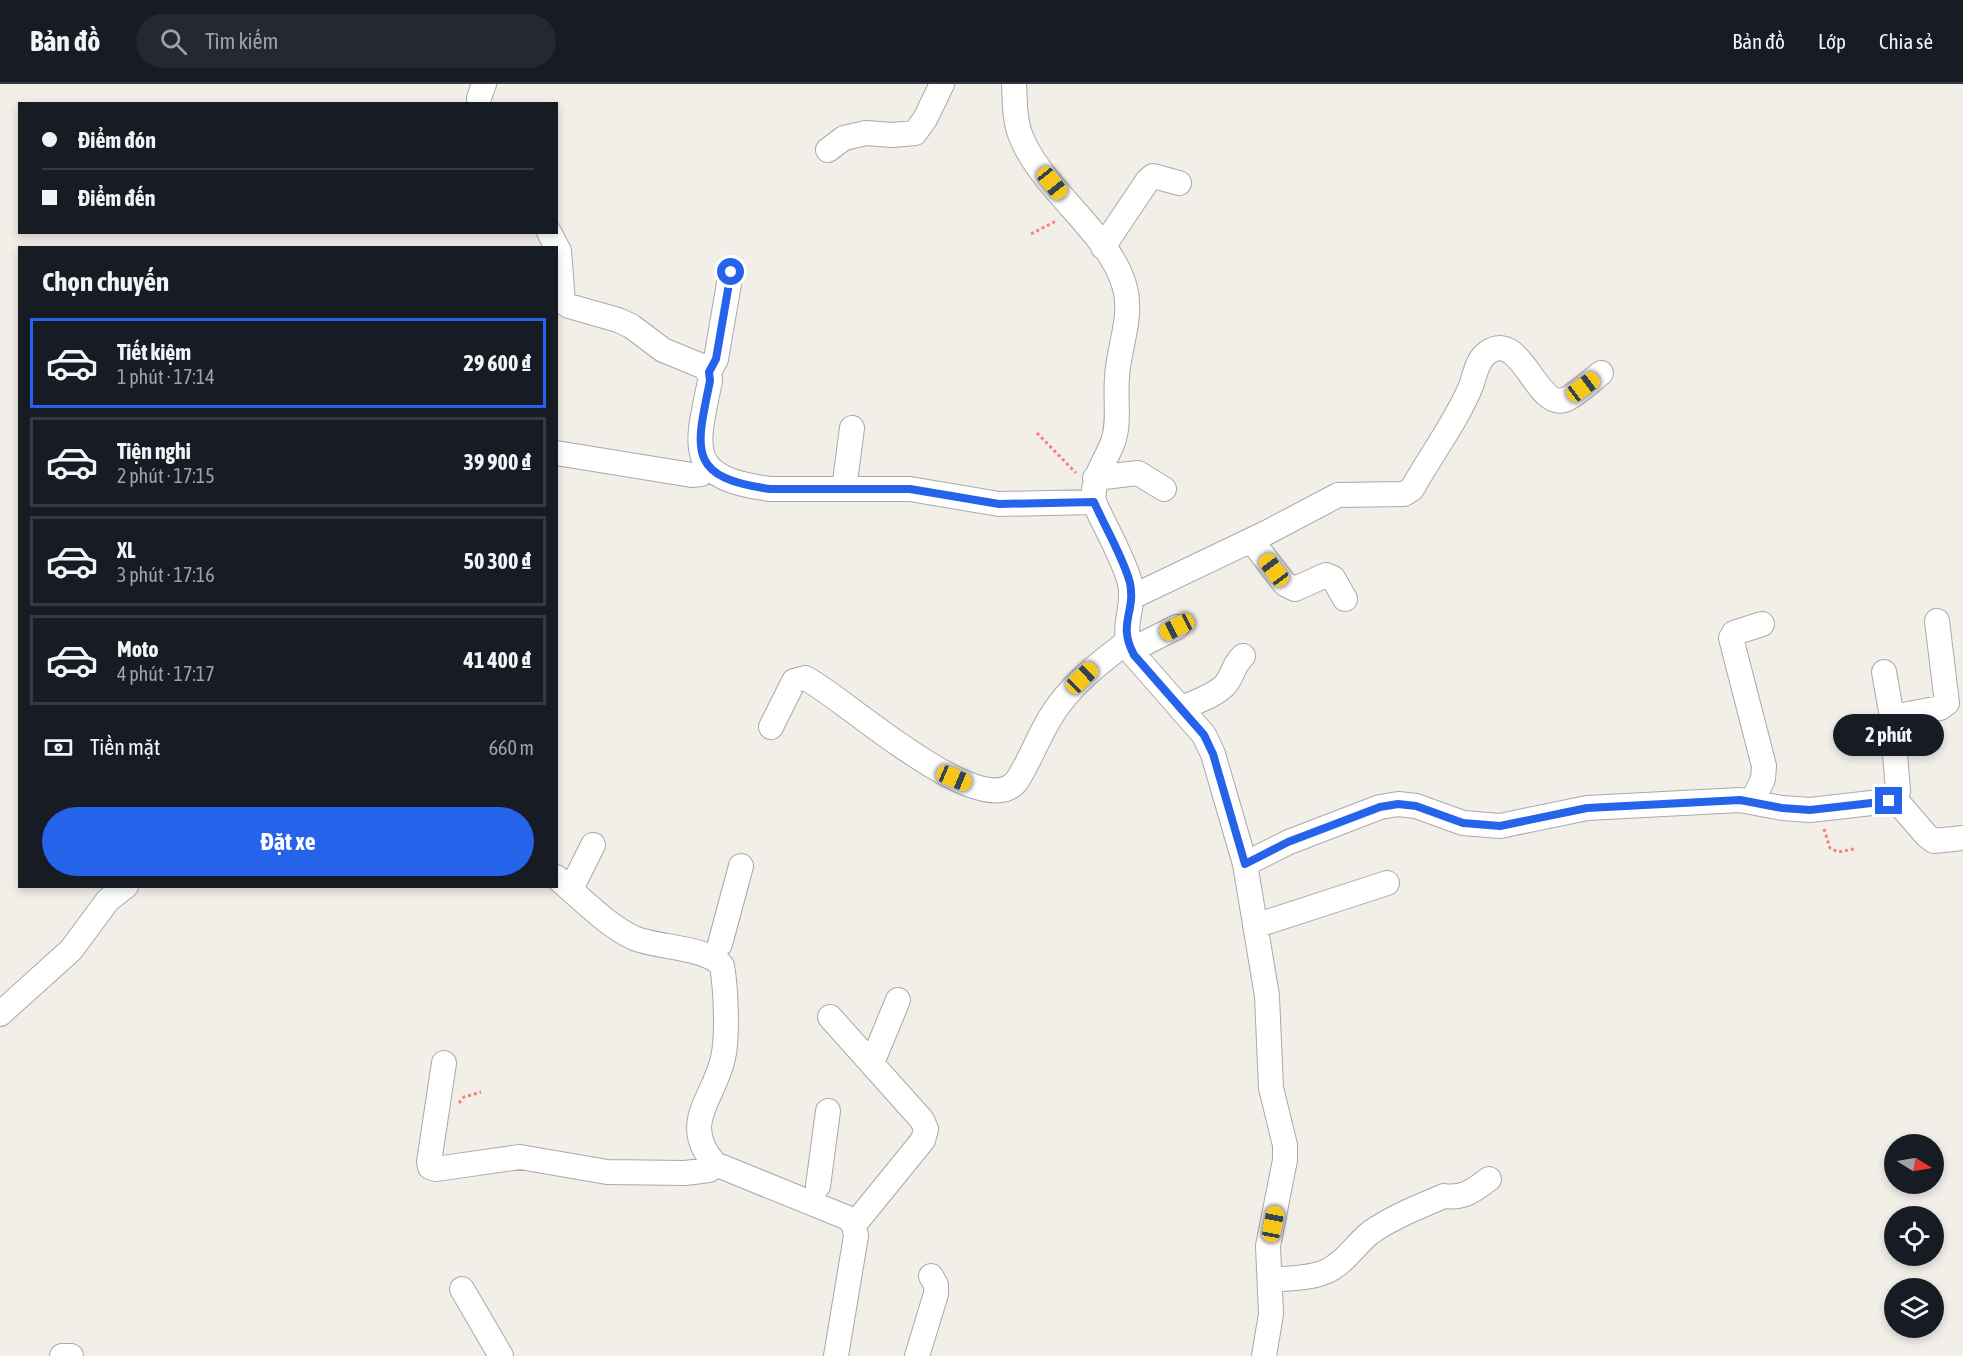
<!DOCTYPE html>
<html lang="vi">
<head>
<meta charset="utf-8">
<style>
	body { margin:0; font-family:"Asap Condensed",sans-serif; background:#242831; color:#f1f3f6; height:100vh; display:flex; flex-direction:column; font-size:22px; white-space:nowrap }
	* { box-sizing:border-box; margin:0 }
	p { font-size:20px; color:#9ea1a6 }
	.icon { flex:none; width:33px; height:33px; fill:none; stroke:currentColor; stroke-width:2; stroke-linecap:round; stroke-linejoin:round }
	.map { position:relative; flex:1; overflow:hidden }
	.side { position:absolute; left:18px; top:162px; width:540px; height:642px; display:flex; flex-direction:column; background:#171b24; border-radius:0px; box-shadow:0 3px 9px #0003 }
	.side>* { flex:none }
	.hud { position:absolute; left:18px; top:18px; width:540px; height:132px; border-radius:0px; box-shadow:0 3px 9px #0003; display:grid; align-content:center; height:132px; padding:0 24px; background:#171b24 }
	.needle { width:39px; rotate:101deg }
	.fabs { position:absolute; left:1884px; top:1050px; display:grid; gap:12px }
	.fabs a { display:grid; place-items:center; width:60px; height:60px; border-radius:50%; background:#171b24; box-shadow:0 3px 9px #0003; font-size:30px }
	.end { position:absolute; width:27px; height:27px; margin:-14px; border:8px solid #2563eb; background:#fff; box-shadow:0 0 0 3px #fff }
	.from { border-radius:50% }
	.bubble { position:absolute; height:42px; border-radius:21px; background:#171b24; box-shadow:0 3px 9px #0003; font-size:20px; font-weight:700; line-height:42px; text-align:center }
	.car { position:absolute; width:18px; height:36px; margin:-18px -9px; border-radius:8px; box-shadow:0 0 4px 2px #0007; background:linear-gradient(#f5c518 24%,#345 0 40%,#f5c518 0 76%,#345 0 86%,#f5c518 0) }
	.hud b { display:flex; align-items:center; gap:21px; height:57px; font-size:22px }
	.hud b+b { border-top:2px solid #363941 }
	.hud i { width:15px; height:15px; background:#f1f3f6 }
	ul { padding:0; list-style:none }
	li { display:flex; align-items:center; gap:18px; height:90px; margin:0 12px 9px; padding:0 12px; border:3px solid #363941; border-radius:0px }
	li div { flex:1 }
	li b { display:block; font-size:22px }
	li em { font-style:normal; font-weight:700 }
	li.selected { border-color:#2563eb }
	li>.icon { width:54px; height:54px; stroke-width:1.5 }
	h2 { padding:0 24px; font-size:27px; line-height:72px }
	.pay { display:flex; align-items:center; gap:15px; height:66px; padding:0 24px; font-size:22px }
	.pay p { margin-inline-start:auto }
	.primary-button { display:flex; gap:12px; margin-top:auto; padding:12px 24px }
	.primary-button a { flex:1; height:69px; border-radius:36px; background:#2563eb; color:#fff; font-size:24px; font-weight:700; line-height:69px; text-align:center }
	header { display:flex; align-items:center; gap:36px; box-sizing:border-box; height:84px; padding:0 30px; background:#171b24; border-bottom:2px solid #363941 }
	header strong { font-size:28px }
	nav { display:flex; gap:33px; margin-inline-start:auto; font-size:21px }
	.search { width:420px; height:54px; background:#242831; display:flex; align-items:center; gap:15px; box-sizing:border-box; padding:0 21px; border-radius:33px; color:#9ea1a6; font-size:22px }
	.map>svg:first-child { display:block }
	.lines { fill:none; stroke-linecap:round; stroke-linejoin:round }
	.minor-casing { stroke:#a9a9a9; stroke-width:26 }
	.path { stroke:#fa8072; stroke-width:3; stroke-dasharray:3 3; stroke-linecap:butt }
	.minor { stroke:#fff; stroke-width:24 }
	.route { stroke:#2563eb; stroke-width:8 }
</style>
</head>
<body>
<header>
<strong>Bản đồ</strong>
<div class="search"><svg class="icon" aria-label="search" viewBox="0 0 24 24"><circle cx="10" cy="10" r="6"/><path d="M15 15l6 6"/></svg>Tìm kiếm</div>
<nav><a>Bản đồ</a><a>Lớp</a><a>Chia sẻ</a></nav>
</header>
<div class="map">
<svg width="1963" height="1272" viewBox="0 0 1963 1272">
	<rect width="100%" height="100%" fill="#f2efe9"/>
	<g class="lines">
		<!-- minor casing -->
		<g class="minor-casing">
			<path id="minor" d="M 1014,0 C 1015,16 1014,34 1020,50 C 1040,105 1111,149 1125,204 C 1133,233 1118,265 1117,294 C 1115,315 1120,338 1113,358 C 1105,379 1091,394 1094,418 C 1104,441 1124,475 1130,499 C 1136,528 1118,541 1134,571 L 1204,651 L 1213,670 L 1245,780 L 1267,912 L 1271,1004 L 1285,1061 L 1285,1076 L 1268,1162 L 1271,1230 L 1264,1272
				M 479,14 L 484,0
				M 828,66 L 844,54 L 866,49 L 892,51 L 915,49 L 925,35 L 942,0
				M 549,148 L 559,167 L 563,218 L 569,222 L 618,236 L 631,242 L 663,266 L 702,282 L 709,288 L 710,297 C 696,365 685,394 770,405 L 910,405 L 999,420 L 1094,418
				M 1103,163 L 1148,96 L 1153,92 L 1179,99
				M 709,288 L 716,275 L 731,188
				M 556,369 L 692,391 L 701,390 L 708,383
				M 1095,394 L 1138,389 L 1164,405
				M 844,405 L 852,344
				M 1251,456 L 1285,500 L 1295,505 L 1326,491 L 1333,494 L 1345,515
				M 1132,513 L 1268,448 L 1338,411 L 1404,410 L 1412,405 C 1431,371 1456,338 1471,302 C 1475,291 1477,276 1487,269 C 1521,244 1536,325 1564,316 C 1574,313 1592,296 1601,289
				M 1131,566 L 1177,543
				M 1181,625 C 1194,618 1215,612 1225,601 C 1233,592 1233,581 1243,572
				M 1892,633 L 1940,624 L 1947,619 L 1937,537
				M 771,643 L 794,597 L 805,594 C 840,610 986,746 1018,695 C 1030,676 1038,654 1050,634 C 1069,602 1098,580 1127,558
				M 1895,715 L 1927,752 L 1934,757 L 1963,754
				M 1753,716 L 1763,695 L 1764,682 L 1731,554 L 1734,549 L 1762,540
				M 1245,780 L 1289,758 L 1380,723 L 1398,720 L 1416,722 L 1463,739 L 1500,742 L 1587,724 L 1740,716 L 1782,724 L 1810,726 L 1889,717 L 1895,715 L 1898,707 L 1892,633 L 1884,588
				M 556,793 C 580,813 606,841 634,854 C 658,864 708,863 722,882 C 726,904 728,953 723,974 C 714,1016 679,1039 715,1080 L 848,1134 L 854,1141 L 856,1152 L 836,1272
				M 571,805 L 593,761
				M 1255,842 L 1387,799
				M 720,860 L 741,782
				M 0,930 L 71,866 L 108,816 L 126,802
				M 830,933 L 922,1036 L 926,1045 L 923,1056 L 854,1141
				M 444,979 L 429,1078 L 430,1083 L 436,1085 L 520,1073 L 607,1088 L 685,1089 L 709,1086 L 715,1080
				M 872,979 L 898,916
				M 818,1102 L 828,1027
				M 1270,1196 C 1288,1194 1308,1195 1325,1188 C 1344,1180 1355,1161 1370,1149 C 1392,1133 1419,1123 1444,1112 C 1464,1115 1474,1106 1489,1095
				M 462,1205 L 501,1272
				M 62,1272 L 71,1272
				M 917,1272 L 936,1210 L 936,1201 L 931,1192"/>
		</g>
		<!-- path -->
		<path class="path" d="M 1031,150 L 1056,137
			M 1037,349 L 1076,389
			M 1824,745 L 1830,764 L 1838,768 L 1854,765
			M 459,1019 L 464,1013 L 481,1008"/>
		<!-- minor -->
		<use href="#minor" class="minor"/>
	</g>
	<g class="lines">
		<!-- route -->
		<path class="route" d="M 731,188 L 716,275 L 709,288 L 710,297 C 696,365 686,394 770,405 L 910,405 L 999,420 L 1094,418 C 1104,441 1124,475 1130,499 C 1136,529 1117,539 1134,571 L 1204,651 L 1213,670 L 1245,780 L 1288,758 L 1380,723 L 1398,720 L 1416,722 L 1463,739 L 1500,742 L 1587,724 L 1740,716 L 1782,724 L 1810,726 L 1889,717"/>
	</g>
</svg>
<div class="fabs">
<a><svg class="needle" viewBox="-14 -14 28 28"><path d="M0-13l5 13h-10z" fill="#e53935"/><path d="M0 13l5-13h-10z" fill="#9ea1a6"/></svg></a>
<a><svg class="icon" aria-label="locate" viewBox="0 0 24 24"><circle cx="12" cy="12" r="6"/><path d="M12 2v4M12 18v4M2 12h4M18 12h4"/></svg></a>
<a><svg class="icon" aria-label="layers" viewBox="0 0 24 24"><path d="M12 4l9 5-9 5-9-5zM3 14l9 5 9-5"/></svg></a>
</div>
<i class="end from" style="left:731px;top:188px"></i>
<i class="end" style="left:1889px;top:717px"></i>
<div class="bubble" style="left:1833px;top:630px;width:111px">2 phút</div>
<i class="car" style="left:1052px;top:99px;rotate:141deg"></i>
<i class="car" style="left:1583px;top:303px;rotate:53deg"></i>
<i class="car" style="left:1274px;top:486px;rotate:323deg"></i>
<i class="car" style="left:1177px;top:543px;rotate:243deg"></i>
<i class="car" style="left:1082px;top:594px;rotate:46deg"></i>
<i class="car" style="left:954px;top:694px;rotate:113deg"></i>
<i class="car" style="left:1273px;top:1140px;rotate:11deg"></i>
<div class="hud">
<b><i class="from"></i>Điểm đón</b>
<b><i></i>Điểm đến</b>
</div>
<section class="side">
<h2>Chọn chuyến</h2>
<ul>
<li class="selected"><svg class="icon" aria-label="car" viewBox="0 0 24 24"><path d="M5 17H2v-5l4-1 3-4h7l3 4 3 1v5h-3M9 17h6M6 11h13"/><circle cx="7" cy="17" r="2"/><circle cx="17" cy="17" r="2"/></svg><div><b>Tiết kiệm</b><p>1 phút · 17:14</p></div><em>29 600 ₫</em></li>
<li><svg class="icon" aria-label="car" viewBox="0 0 24 24"><path d="M5 17H2v-5l4-1 3-4h7l3 4 3 1v5h-3M9 17h6M6 11h13"/><circle cx="7" cy="17" r="2"/><circle cx="17" cy="17" r="2"/></svg><div><b>Tiện nghi</b><p>2 phút · 17:15</p></div><em>39 900 ₫</em></li>
<li><svg class="icon" aria-label="car" viewBox="0 0 24 24"><path d="M5 17H2v-5l4-1 3-4h7l3 4 3 1v5h-3M9 17h6M6 11h13"/><circle cx="7" cy="17" r="2"/><circle cx="17" cy="17" r="2"/></svg><div><b>XL</b><p>3 phút · 17:16</p></div><em>50 300 ₫</em></li>
<li><svg class="icon" aria-label="car" viewBox="0 0 24 24"><path d="M5 17H2v-5l4-1 3-4h7l3 4 3 1v5h-3M9 17h6M6 11h13"/><circle cx="7" cy="17" r="2"/><circle cx="17" cy="17" r="2"/></svg><div><b>Moto</b><p>4 phút · 17:17</p></div><em>41 400 ₫</em></li>
</ul>
<div class="pay"><svg class="icon" aria-label="cash" viewBox="0 0 24 24"><path d="M3 7h18v10H3z"/><circle cx="12" cy="12" r="2"/></svg>Tiền mặt<p>660 m</p></div>
<div class="primary-button"><a>Đặt xe</a></div>
</section>
</div>
</body>
</html>
